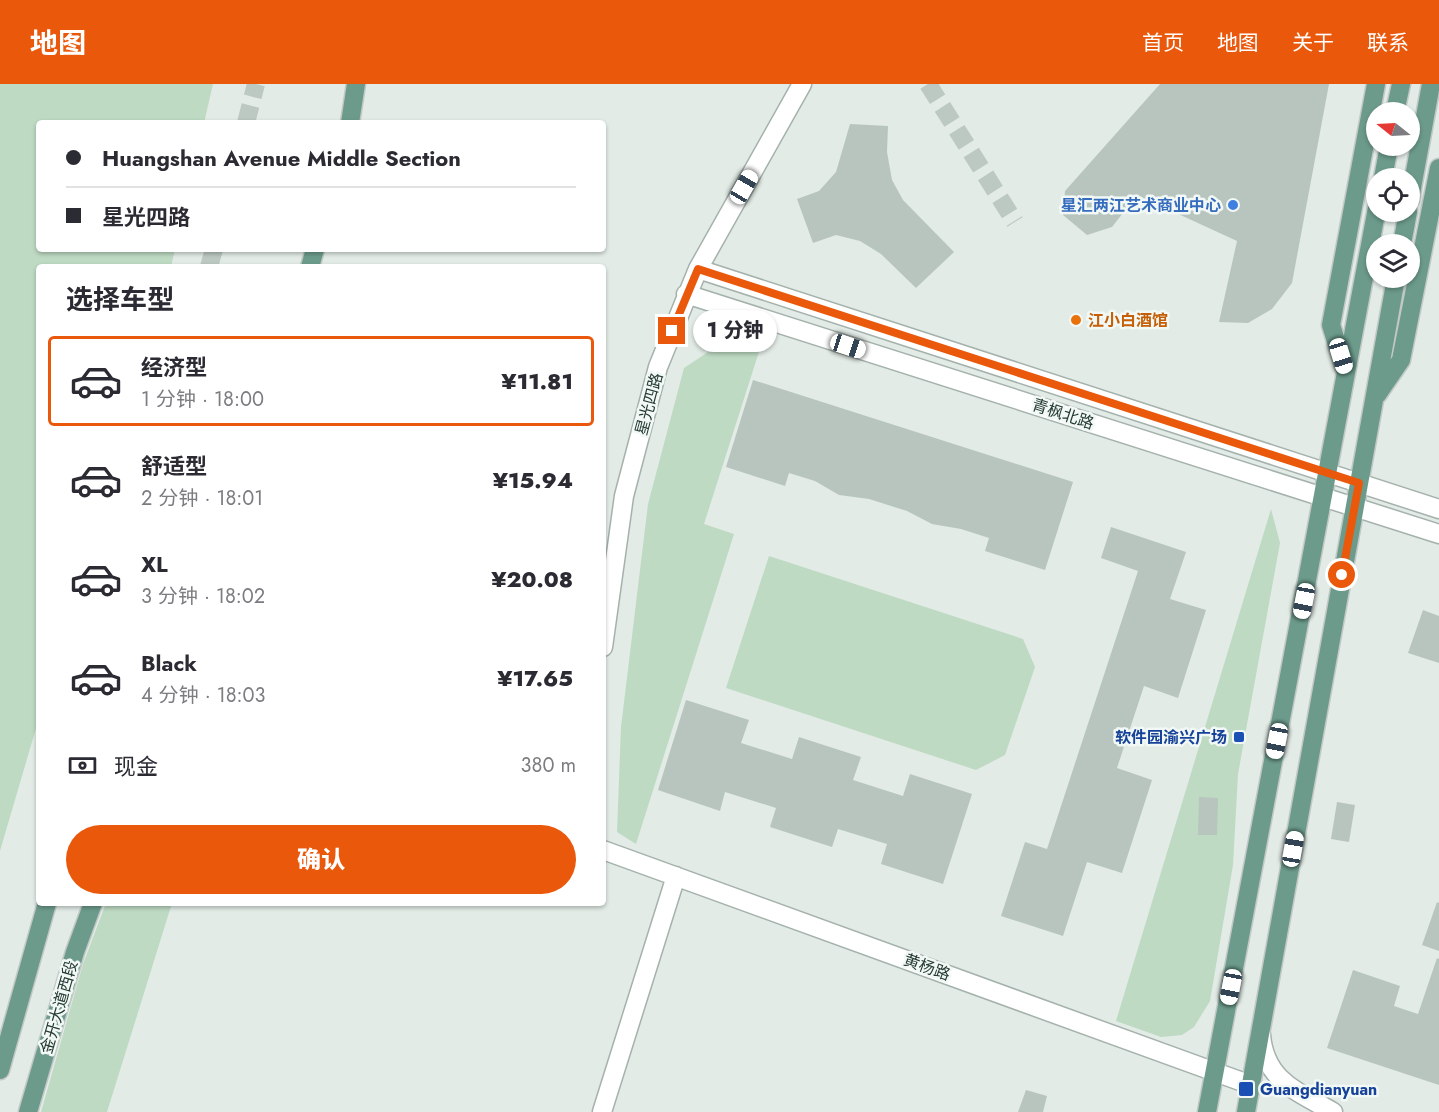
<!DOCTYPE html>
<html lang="zh">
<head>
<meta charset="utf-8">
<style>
	body { margin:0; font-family:Jost,"Noto Sans SC",sans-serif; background:#f7f7f7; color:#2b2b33; height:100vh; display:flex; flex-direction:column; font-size:22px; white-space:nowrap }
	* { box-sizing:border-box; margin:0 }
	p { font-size:20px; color:#7c7c81 }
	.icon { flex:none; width:33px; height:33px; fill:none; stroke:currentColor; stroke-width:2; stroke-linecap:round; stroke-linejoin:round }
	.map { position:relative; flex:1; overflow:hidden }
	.side { position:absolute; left:36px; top:180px; width:570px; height:642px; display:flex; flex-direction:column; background:#fff; border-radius:6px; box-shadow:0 2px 4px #0004 }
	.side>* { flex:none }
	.banner { position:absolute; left:36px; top:36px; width:570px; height:132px; border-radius:6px; box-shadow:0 2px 4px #0004; display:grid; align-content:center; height:132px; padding:0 30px; background:#fff }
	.needle { width:39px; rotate:288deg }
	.tools { position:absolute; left:1366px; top:18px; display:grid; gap:12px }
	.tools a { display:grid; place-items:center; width:54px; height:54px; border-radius:50%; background:#fff; box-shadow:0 2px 4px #0004; font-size:30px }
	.end { position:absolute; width:27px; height:27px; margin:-14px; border:8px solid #ea580c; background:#fff; box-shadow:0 0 0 3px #fff }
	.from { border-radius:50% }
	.bubble { position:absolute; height:42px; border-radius:21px; background:#fff; box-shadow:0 2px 4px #0004; font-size:20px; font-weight:800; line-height:42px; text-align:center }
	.car { position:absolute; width:18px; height:36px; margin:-18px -9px; border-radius:8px; box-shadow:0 0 4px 2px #0007; background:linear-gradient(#fff 24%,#345 0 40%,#fff 0 76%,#345 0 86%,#fff 0) }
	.banner b { display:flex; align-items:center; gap:21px; height:57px; font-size:22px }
	.banner b+b { border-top:2px solid #e1e1e2 }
	.banner i { width:15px; height:15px; background:#2b2b33 }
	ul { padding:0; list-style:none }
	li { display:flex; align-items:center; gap:18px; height:90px; margin:0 12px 9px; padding:0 18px; border:3px solid transparent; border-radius:6px }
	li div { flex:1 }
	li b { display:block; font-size:22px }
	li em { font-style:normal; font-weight:800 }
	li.on { border-color:#ea580c }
	li>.icon { width:54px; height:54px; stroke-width:1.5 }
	h2 { padding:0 30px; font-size:27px; line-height:72px }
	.pay { display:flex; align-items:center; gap:15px; height:66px; padding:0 30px; font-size:22px }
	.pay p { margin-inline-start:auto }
	.cta { display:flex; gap:12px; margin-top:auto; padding:12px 30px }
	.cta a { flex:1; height:69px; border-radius:36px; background:#ea580c; color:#fff; font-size:24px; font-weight:800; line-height:69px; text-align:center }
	header { display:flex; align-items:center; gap:36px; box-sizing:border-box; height:84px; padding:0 30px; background:#ea580c; color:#fff }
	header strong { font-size:28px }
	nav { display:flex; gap:33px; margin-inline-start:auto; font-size:21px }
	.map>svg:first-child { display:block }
	.green { fill:#bedac3 }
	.building { fill:#b8c5bf }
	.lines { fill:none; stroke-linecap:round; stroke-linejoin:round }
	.minor-tunnel { stroke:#bcc8c2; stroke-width:18; stroke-dasharray:18 9; stroke-linecap:butt }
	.major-tunnel { stroke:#bcc8c2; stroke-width:18; stroke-dasharray:18 9; stroke-linecap:butt }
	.minor-casing { stroke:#a5b2ac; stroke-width:21 }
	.major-casing { stroke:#c2c8c6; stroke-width:21 }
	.minor { stroke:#fff; stroke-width:18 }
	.major { stroke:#6c9b8c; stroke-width:18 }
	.route { stroke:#ea580c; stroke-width:8 }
	.shop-dot { fill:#3f7fe0; stroke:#f2f8f5; stroke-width:2 }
	.food-dot { fill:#e8710a; stroke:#f2f8f5; stroke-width:2 }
	.transit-dot { fill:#1a4fb4; stroke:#f2f8f5; stroke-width:2 }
	.labels { text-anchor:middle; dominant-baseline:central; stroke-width:5; stroke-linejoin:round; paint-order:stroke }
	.shop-label { font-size:16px; font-weight:bold; fill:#366cbe; stroke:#f2f8f5; text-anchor:end }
	.food-label { font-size:16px; font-weight:bold; fill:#c56008; stroke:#f2f8f5; text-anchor:start }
	.street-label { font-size:16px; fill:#243a32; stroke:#f2f8f5 }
	.transit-label { font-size:16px; font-weight:bold; fill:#164399; stroke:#f2f8f5; text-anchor:end }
</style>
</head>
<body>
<header>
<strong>地图</strong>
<nav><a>首页</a><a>地图</a><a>关于</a><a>联系</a></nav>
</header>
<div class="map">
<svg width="1439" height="1028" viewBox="0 0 1439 1028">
	<rect width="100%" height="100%" fill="#e2ebe6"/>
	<!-- green -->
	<path class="green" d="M 0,0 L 213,0 L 204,39 L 39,39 L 39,165 L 175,165 L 171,183 L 39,183 L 39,634 L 0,767 Z
		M 743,245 L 764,252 L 704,440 L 734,450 L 636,760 L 617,748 L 621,643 L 648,420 L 684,284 Z
		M 1271,425 L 1280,459 L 1238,690 L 1233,781 L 1210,917 L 1194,943 L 1182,951 L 1161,953 L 1116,937 Z
		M 769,472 L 1023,555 L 1035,583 L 1005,671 L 976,686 L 726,604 Z
		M 106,819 L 172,819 L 107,1028 L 41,1028 L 83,880 Z"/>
	<!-- building -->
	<path class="building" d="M 1160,0 L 1329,0 L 1292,199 L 1272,225 L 1248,239 L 1219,238 L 1237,157 L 1137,111 L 1112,143 L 1087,151 L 1063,131 L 1065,107 Z
		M 850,40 L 888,42 L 887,68 L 892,96 L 903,116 L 954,168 L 916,204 L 881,170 L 860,157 L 836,151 L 813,159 L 797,115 L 819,107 L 836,88 Z
		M 753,296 L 1073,398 L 1045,486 L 985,467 L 989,454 L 961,445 L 932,440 L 907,427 L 869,415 L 839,411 L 815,397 L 789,389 L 785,402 L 726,383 Z
		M 1111,443 L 1186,468 L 1170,515 L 1206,526 L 1178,614 L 1144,602 L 1117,684 L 1152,696 L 1122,789 L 1087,778 L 1063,852 L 1001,832 L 1025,758 L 1047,765 L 1138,487 L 1101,474 Z
		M 1423,526 L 1439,532 L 1439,579 L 1408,569 Z
		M 686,616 L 749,636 L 741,659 L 792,675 L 799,653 L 861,673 L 853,696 L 903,712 L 910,690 L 972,710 L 943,800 L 881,780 L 887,760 L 838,745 L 832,763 L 770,743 L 776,724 L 725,708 L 720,727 L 658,706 Z
		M 1199,713 L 1218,714 L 1217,751 L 1198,751 Z
		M 1337,718 L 1355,721 L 1349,758 L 1331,755 Z
		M 1437,818 L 1439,819 L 1439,867 L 1422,861 Z
		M 1437,874 L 1439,875 L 1439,1001 L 1327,964 L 1353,886 L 1400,902 L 1394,922 L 1418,930 Z
		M 1026,1006 L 1047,1012 L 1043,1028 L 1018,1028 Z"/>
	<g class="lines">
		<!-- minor-tunnel -->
		<path class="minor-tunnel" d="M 928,0 L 1015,138"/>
		<!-- major-tunnel -->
		<path class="major-tunnel" d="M 246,39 L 256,0
			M 209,183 L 214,165"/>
		<!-- minor casing -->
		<g class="minor-casing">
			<path id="minor" d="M 698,185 L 1439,425
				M 686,210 L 1439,450
				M 603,563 L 624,412 L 658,283 L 698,185 L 802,0
				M 603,766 L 1251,1001
				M 1261,951 C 1265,997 1297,1007 1333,1028
				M 602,1028 L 676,792"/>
		</g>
		<!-- major casing -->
		<g class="major-casing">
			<path id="major" d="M 1395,28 L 1401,0
				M 350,39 L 356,0
				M 1383,94 L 1389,62
				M 1410,115 L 1431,0
				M 1402,160 L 1408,128
				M 310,183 L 315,165
				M 1345,286 L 1331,241 L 1376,0
				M 1377,311 L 1401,276 L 1439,84
				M 0,986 L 47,819
				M 28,1028 L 75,868 L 93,819
				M 1207,1028 L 1377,124
				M 1246,1028 L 1396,194"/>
		</g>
		<!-- minor -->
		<use href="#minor" class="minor"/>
		<!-- major -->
		<use href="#major" class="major"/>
	</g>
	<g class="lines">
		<!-- route -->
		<path class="route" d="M 672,247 L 698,185 L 1359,399 L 1342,491"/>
	</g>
	<!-- markers -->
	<circle class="shop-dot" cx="1233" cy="121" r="6"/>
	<circle class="food-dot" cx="1076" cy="236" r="6"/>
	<g class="transit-dot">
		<rect x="1233" y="647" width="12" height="12" rx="3"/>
		<rect x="1238" y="997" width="16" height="16" rx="3"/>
	</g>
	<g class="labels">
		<!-- shop labels -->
		<g class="shop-label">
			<text x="1221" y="121">星汇两江艺术商业中心</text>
		</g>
		<!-- food labels -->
		<g class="food-label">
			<text x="1088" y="236">江小白酒馆</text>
		</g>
		<!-- street labels -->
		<g class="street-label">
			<text transform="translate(649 320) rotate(-75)">星光四路</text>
			<text transform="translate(1063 330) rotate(18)">青枫北路</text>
			<text transform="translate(927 883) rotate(20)">黄杨路</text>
			<text transform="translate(59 923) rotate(-74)">金开大道西段</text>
		</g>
		<!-- transit labels -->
		<g class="transit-label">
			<text x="1227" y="653">软件园渝兴广场</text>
			<text x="1260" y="1005" text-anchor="start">Guangdianyuan</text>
		</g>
	</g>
</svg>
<div class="tools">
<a><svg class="needle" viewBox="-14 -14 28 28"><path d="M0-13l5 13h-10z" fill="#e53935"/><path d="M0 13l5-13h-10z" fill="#7c7c81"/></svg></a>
<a><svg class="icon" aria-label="locate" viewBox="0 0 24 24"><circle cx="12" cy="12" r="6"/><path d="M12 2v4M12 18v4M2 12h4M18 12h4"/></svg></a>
<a><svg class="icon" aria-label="layers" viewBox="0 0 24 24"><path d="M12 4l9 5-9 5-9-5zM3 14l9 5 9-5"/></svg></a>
</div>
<i class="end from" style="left:1342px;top:491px"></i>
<i class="end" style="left:672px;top:247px"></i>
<div class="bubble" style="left:693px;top:226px;width:84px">1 分钟</div>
<i class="car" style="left:744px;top:103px;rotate:30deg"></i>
<i class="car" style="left:848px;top:262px;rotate:108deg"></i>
<i class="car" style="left:1341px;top:272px;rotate:163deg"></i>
<i class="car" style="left:1304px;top:517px;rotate:191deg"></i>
<i class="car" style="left:1277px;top:657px;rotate:191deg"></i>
<i class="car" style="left:1293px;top:765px;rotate:10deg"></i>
<i class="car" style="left:1231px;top:903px;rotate:191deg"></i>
<div class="banner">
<b><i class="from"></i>Huangshan Avenue Middle Section</b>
<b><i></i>星光四路</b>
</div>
<section class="side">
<h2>选择车型</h2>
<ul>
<li class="on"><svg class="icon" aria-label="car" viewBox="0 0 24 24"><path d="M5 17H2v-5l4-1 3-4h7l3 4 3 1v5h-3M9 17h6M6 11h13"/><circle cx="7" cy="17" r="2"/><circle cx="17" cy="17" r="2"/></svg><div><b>经济型</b><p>1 分钟 · 18:00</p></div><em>¥11.81</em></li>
<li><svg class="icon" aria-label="car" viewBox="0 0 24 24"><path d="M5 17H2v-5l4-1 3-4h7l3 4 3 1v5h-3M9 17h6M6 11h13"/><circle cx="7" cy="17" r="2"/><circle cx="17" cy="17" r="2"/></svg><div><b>舒适型</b><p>2 分钟 · 18:01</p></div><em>¥15.94</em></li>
<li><svg class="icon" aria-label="car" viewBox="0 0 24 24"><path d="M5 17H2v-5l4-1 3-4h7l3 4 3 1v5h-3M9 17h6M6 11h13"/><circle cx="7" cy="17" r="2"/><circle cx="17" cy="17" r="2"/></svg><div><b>XL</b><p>3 分钟 · 18:02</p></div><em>¥20.08</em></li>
<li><svg class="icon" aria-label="car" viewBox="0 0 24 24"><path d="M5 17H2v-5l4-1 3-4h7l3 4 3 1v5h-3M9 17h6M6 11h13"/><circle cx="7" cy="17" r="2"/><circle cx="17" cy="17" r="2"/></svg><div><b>Black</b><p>4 分钟 · 18:03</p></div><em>¥17.65</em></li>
</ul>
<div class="pay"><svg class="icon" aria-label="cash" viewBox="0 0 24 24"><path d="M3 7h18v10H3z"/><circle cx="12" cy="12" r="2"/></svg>现金<p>380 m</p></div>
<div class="cta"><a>确认</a></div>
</section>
</div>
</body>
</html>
